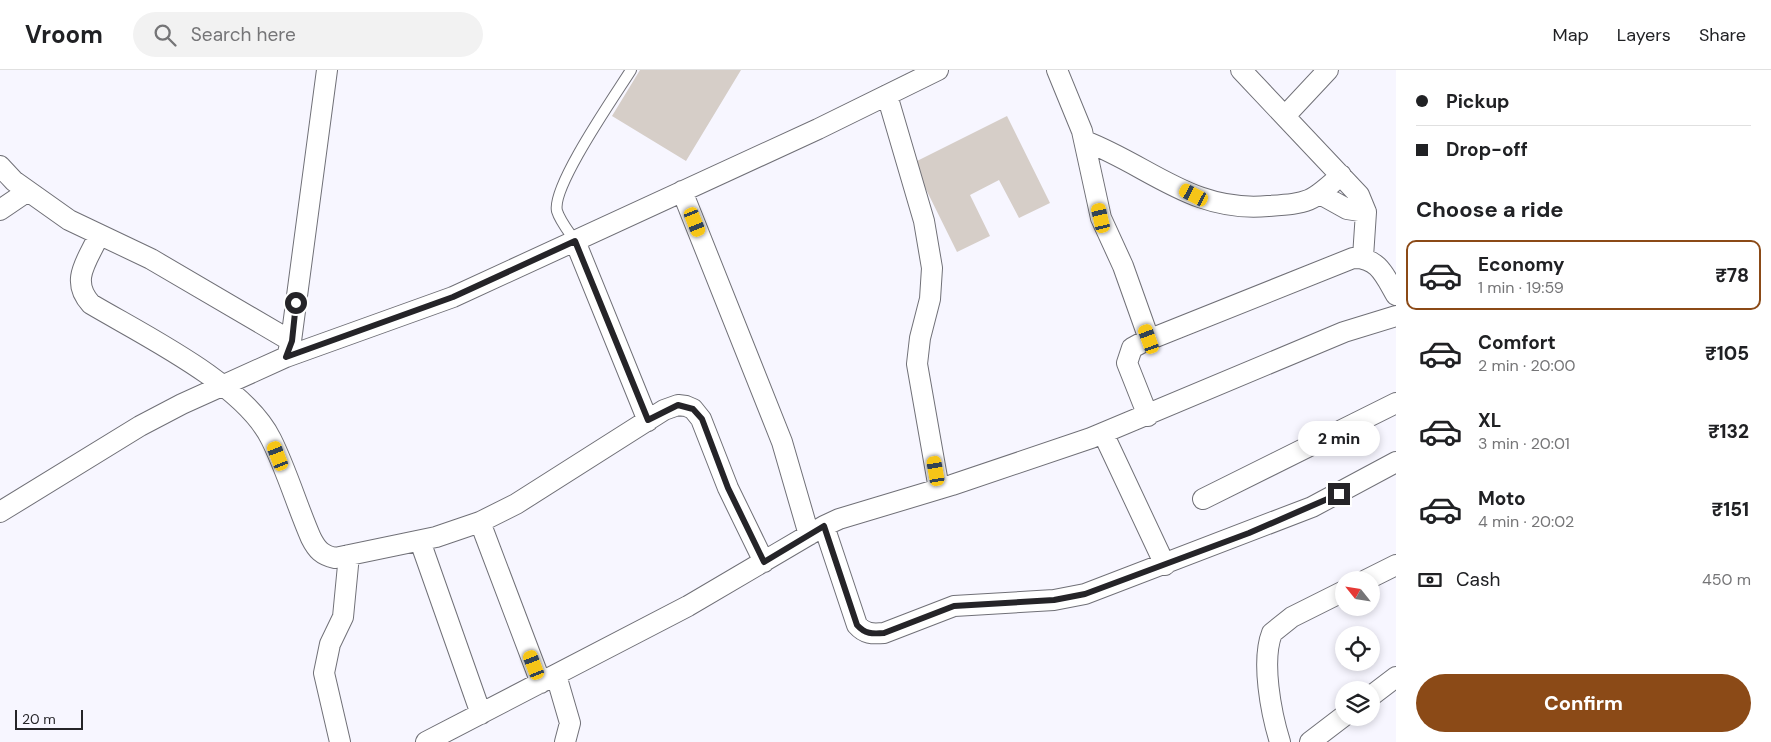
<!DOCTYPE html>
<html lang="en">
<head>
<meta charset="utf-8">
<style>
	body { margin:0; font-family:"DM Sans",sans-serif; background:#f2f2f2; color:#202124; height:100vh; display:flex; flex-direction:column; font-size:19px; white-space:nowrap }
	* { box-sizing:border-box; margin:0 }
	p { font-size:16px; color:#757577 }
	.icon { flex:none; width:28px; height:28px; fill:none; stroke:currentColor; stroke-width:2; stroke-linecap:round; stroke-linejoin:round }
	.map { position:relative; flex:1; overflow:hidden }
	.drawer { display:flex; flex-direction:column; background:#fff; width:375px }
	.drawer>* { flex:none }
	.top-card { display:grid; align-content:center; height:110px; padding:0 20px; background:#fff }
	.needle { width:32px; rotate:300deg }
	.controls { position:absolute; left:1335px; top:501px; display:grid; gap:10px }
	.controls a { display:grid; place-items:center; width:45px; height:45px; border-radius:50%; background:#fff; box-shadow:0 2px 8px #0003; font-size:25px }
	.scale { position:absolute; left:15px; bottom:12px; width:68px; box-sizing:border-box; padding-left:5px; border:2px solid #252428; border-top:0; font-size:14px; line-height:18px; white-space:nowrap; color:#252428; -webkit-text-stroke:4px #f7f6ff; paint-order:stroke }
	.end { position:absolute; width:22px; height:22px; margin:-11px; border:6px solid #252428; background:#fff; box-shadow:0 0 0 2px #fff }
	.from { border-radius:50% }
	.bubble { position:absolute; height:35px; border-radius:18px; background:#fff; box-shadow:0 2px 8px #0003; font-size:16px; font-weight:800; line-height:35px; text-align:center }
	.car { position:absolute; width:15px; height:30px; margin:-15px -8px; border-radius:6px; box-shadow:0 0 4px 1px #0007; background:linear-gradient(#f5c518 24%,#345 0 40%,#f5c518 0 76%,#345 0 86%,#f5c518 0) }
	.top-card b { display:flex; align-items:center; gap:18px; height:48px; font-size:19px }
	.top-card b+b { border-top:1px solid #e0e0e0 }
	.top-card i { width:12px; height:12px; background:#202124 }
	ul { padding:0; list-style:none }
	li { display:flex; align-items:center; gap:15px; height:70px; margin:0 10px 8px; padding:0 10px; border:2px solid transparent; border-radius:10px }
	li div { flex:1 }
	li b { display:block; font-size:19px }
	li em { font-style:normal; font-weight:800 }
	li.current { border-color:#8b4a17 }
	li>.icon { width:45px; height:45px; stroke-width:1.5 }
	h2 { padding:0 20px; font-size:22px; line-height:60px }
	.pay { display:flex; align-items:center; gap:12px; height:55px; padding:0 20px; font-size:19px }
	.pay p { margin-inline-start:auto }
	.button { display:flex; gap:10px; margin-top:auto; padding:10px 20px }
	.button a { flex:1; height:58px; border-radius:30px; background:#8b4a17; color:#fff; font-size:20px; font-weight:800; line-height:58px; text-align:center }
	header { display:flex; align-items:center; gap:30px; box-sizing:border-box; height:70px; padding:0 25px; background:#fff; border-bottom:1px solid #e0e0e0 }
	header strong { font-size:24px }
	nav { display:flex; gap:28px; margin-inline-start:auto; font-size:18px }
	.search { width:350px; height:45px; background:#f2f2f2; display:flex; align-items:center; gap:12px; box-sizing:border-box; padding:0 18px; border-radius:28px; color:#757577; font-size:19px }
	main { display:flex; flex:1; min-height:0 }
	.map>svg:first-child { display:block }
	.building { fill:#d6cec8 }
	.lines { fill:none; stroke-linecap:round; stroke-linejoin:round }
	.service-casing { stroke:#707077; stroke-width:12 }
	.minor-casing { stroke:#707077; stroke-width:22 }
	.service { stroke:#fff; stroke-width:10 }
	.minor { stroke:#fff; stroke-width:20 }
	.route { stroke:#252428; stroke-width:6 }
</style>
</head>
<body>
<header>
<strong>Vroom</strong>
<div class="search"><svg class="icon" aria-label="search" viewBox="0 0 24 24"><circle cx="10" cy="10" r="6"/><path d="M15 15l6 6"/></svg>Search here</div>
<nav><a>Map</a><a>Layers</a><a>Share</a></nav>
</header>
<main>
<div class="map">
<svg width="1396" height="672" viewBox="0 0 1396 672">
	<rect width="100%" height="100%" fill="#f7f6ff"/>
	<!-- building -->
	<path class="building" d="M 640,0 L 741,0 L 686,91 L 612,46 Z
		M 1007,46 L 1050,133 L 1019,148 L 999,110 L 970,125 L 990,166 L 957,182 L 913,93 Z"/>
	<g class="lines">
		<!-- service casing -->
		<g class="service-casing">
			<path id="service" d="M 575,171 C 569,162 560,151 557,141 C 551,117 616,24 631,0"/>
		</g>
		<!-- minor casing -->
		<g class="minor-casing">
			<path id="minor" d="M 1057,0 L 1082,61 L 1101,148 L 1123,196 L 1149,269
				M 1241,0 L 1359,125 L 1366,142 L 1363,187
				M 887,25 L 924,151 L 932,198 L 930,229 L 920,268 L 917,294 L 939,419
				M 1285,46 L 1328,0
				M 1085,71 C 1150,96 1193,143 1268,136 C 1309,133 1311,133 1341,105
				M 0,96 L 14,111 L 69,150 L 151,189 L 291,271
				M 682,121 L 782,372 L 809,465
				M 1320,124 L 1347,139 L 1366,142
				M 0,140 L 28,121
				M 99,165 C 88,190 69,210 91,234 C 145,266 244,314 271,369 C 287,401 297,436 311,468 C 317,480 322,485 335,488 L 436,467 L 480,452 L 516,434 L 664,340 L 678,335 L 686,336 L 693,339 L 701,349 L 728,418 L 764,492
				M 575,171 L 648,351
				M 288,283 L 291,271 L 327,0
				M 1148,346 L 1127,293 L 1132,278 L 1143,272 L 1353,188 C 1378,187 1385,206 1396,225
				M 1103,363 L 1165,495
				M 1203,429 L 1396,333
				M 0,442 L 140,356 L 182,334 L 286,287 L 453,227 L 818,59 L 938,0
				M 480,452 L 541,613
				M 824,456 L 857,555 C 865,564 872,564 884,563 L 954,536 L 1054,530 L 1085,524 L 1312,437 L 1396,392
				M 420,471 L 481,644
				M 1366,510 L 1396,495
				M 556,605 L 570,653 L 565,672
				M 1371,626 L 1396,607
				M 340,672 L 324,603 L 330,574 L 343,547 L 349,485
				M 426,672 L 688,536 L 824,456 L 839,449 L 952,415 L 1091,368 L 1344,262 L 1396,246
				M 1280,672 C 1271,643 1261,591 1272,563 L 1292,547 L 1344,521
				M 1310,672 L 1344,646"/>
		</g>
		<!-- service -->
		<use href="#service" class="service"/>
		<!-- minor -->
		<use href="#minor" class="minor"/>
	</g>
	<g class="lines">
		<!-- route -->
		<path class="route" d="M 296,233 L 292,271 L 286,287 L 453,227 L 575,171 L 648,350 L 678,335 L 693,339 L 702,349 L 728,418 L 764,492 L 824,456 L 857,555 C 865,564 872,564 884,563 L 954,536 L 1054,530 L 1085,524 L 1249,463 L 1339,424"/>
	</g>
</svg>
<div class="controls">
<a><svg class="needle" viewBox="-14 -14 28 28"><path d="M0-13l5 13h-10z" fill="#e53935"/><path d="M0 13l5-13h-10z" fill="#757577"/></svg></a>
<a><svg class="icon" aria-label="locate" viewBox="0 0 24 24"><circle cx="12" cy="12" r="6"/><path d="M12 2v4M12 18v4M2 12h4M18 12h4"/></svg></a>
<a><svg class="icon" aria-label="layers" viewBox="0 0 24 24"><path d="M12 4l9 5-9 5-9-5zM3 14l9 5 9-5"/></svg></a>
</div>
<div class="scale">20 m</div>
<i class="end from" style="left:296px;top:233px"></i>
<i class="end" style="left:1339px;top:424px"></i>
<div class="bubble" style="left:1298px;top:351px;width:82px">2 min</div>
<i class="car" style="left:1194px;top:125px;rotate:297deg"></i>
<i class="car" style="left:1101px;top:148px;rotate:347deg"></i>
<i class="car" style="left:695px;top:152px;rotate:158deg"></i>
<i class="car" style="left:1149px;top:269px;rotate:340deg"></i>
<i class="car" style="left:278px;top:386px;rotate:339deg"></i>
<i class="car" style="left:936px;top:401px;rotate:350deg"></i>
<i class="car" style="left:534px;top:595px;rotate:339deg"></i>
</div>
<section class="drawer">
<div class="top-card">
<b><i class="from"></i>Pickup</b>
<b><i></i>Drop-off</b>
</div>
<h2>Choose a ride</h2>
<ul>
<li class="current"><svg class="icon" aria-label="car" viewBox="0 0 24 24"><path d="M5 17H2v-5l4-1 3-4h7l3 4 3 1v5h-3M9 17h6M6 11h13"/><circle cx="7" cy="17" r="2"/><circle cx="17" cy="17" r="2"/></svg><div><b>Economy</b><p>1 min · 19:59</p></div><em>₹78</em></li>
<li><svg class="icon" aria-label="car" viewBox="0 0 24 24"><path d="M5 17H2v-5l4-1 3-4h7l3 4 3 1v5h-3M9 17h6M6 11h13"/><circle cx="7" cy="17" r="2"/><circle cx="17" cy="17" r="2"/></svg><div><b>Comfort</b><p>2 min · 20:00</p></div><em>₹105</em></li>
<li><svg class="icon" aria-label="car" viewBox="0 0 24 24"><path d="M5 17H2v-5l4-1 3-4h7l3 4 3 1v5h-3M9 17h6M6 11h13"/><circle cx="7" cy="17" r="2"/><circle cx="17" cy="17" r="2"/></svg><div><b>XL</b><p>3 min · 20:01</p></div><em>₹132</em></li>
<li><svg class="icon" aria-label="car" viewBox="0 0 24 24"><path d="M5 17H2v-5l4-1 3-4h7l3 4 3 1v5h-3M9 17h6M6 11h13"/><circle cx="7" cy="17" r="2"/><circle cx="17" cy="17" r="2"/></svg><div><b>Moto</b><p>4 min · 20:02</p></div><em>₹151</em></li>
</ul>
<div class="pay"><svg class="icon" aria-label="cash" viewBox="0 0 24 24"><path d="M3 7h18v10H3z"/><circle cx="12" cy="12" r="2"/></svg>Cash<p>450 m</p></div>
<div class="button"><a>Confirm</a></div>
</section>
</main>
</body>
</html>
